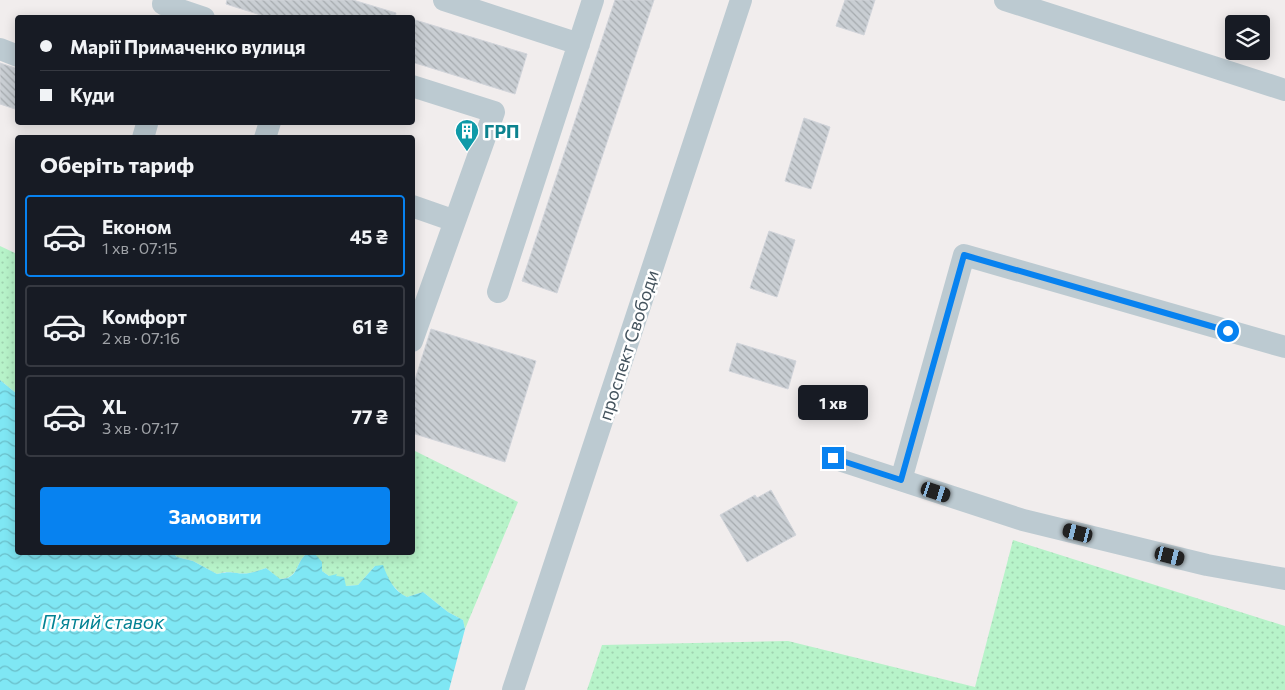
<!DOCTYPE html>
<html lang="uk">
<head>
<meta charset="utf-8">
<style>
	body { margin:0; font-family:Commissioner,sans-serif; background:#242831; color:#f1f3f6; height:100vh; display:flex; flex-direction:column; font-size:19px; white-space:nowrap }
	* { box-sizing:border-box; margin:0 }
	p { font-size:16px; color:#9ea1a6 }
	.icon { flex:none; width:28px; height:28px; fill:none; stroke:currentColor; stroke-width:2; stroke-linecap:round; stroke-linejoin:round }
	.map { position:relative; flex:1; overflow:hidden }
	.details { position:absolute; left:15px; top:135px; width:400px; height:420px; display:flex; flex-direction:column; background:#171b24; border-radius:5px; box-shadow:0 2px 12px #0003 }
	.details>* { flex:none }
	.guide { position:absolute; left:15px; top:15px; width:400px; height:110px; border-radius:5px; box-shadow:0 2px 12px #0003; display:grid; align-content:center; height:110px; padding:0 25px; background:#171b24 }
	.buttons { position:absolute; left:1225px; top:15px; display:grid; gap:10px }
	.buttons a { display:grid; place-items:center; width:45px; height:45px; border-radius:5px; background:#171b24; box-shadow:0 2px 12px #0003; font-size:25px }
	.end { position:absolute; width:22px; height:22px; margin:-11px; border:6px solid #0782f0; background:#fff; box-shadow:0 0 0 2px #fff }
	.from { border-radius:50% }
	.bubble { position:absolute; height:35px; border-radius:5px; background:#171b24; box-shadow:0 2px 12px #0003; font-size:16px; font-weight:700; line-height:35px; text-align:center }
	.car { position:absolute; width:15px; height:30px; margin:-15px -8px; border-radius:6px; box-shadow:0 0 4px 1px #0007; background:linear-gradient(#222 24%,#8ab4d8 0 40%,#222 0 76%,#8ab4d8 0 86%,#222 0) }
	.guide b { display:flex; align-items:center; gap:18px; height:48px; font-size:19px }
	.guide b+b { border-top:1px solid #363941 }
	.guide i { width:12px; height:12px; background:#f1f3f6 }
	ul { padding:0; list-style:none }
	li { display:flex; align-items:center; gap:15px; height:82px; margin:0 10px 8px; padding:0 15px; border:2px solid #363941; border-radius:5px }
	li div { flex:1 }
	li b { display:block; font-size:19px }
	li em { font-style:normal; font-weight:700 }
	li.on { border-color:#0782f0 }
	li>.icon { width:45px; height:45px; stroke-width:1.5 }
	h2 { padding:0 25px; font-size:22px; line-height:60px }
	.button { display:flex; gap:10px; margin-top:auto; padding:10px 25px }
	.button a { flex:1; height:58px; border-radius:5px; background:#0782f0; color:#fff; font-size:20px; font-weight:700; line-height:58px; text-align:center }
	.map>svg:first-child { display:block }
	.grass { fill:url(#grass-dots) }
	.water { fill:url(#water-waves) }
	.building { fill:url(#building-back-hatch); stroke:#d1d4da }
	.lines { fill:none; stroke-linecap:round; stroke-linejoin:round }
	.minor { stroke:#bccad1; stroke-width:22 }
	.route { stroke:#0782f0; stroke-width:6 }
	.labels { text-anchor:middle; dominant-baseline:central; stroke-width:5; stroke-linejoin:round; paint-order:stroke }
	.culture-label { font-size:18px; font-weight:bold; fill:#0d838f; stroke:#fff; text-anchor:start }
	.street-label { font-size:18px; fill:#44535d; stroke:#fff }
	.water-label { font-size:19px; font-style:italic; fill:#038293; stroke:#fff }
</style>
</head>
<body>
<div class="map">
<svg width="1285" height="690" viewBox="0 0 1285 690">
	<defs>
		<pattern id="grass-dots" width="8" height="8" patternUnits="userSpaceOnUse" patternTransform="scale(1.25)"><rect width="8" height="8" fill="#b7f3c9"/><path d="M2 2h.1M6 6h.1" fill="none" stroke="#9fd2af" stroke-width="1.8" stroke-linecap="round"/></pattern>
		<pattern id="water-waves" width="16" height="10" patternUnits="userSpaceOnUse" patternTransform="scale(1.25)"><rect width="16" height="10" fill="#7fe7f4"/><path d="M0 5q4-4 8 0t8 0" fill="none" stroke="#6abec9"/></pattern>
		<pattern id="building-back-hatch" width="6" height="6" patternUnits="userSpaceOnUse" patternTransform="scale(1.25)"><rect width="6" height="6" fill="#c9ced3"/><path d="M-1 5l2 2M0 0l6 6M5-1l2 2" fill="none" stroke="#a5aaae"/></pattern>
	</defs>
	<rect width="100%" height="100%" fill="#f1eded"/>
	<!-- grass -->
	<path class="grass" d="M 0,246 L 17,254 L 17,394 L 0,380 Z
		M 413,450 L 518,502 L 465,629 L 463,620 L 448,612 L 423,592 L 407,597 L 401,594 L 375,566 L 358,585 L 346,586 L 329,576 L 322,571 L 314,553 L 412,552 Z
		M 1013,540 L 1285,626 L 1285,690 L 587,690 L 602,645 L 788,641 L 975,687 Z
		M 173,553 L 307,553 C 295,563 299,579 279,579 L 266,568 C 258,571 247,575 237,573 C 228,572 227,571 217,574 L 193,561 L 177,557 Z"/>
	<!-- water -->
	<path class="water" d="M 0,380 L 17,394 L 18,552 L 173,553 L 177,557 L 193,561 L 217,574 C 227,572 228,572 237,573 C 247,575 258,571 266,568 L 280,579 C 299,579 295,563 307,553 L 314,553 L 322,562 L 322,571 L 329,576 L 337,574 L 336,576 L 344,577 L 346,586 L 358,585 L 375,566 L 383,565 C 388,579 394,591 407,597 L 423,592 L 448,612 L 463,620 L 465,629 L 449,690 L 0,690 Z"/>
	<!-- building -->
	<path class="building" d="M 227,0 L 353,0 L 396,13 L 395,18 L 270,18 L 226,4 Z
		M 615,0 L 654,0 L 557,293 L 522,281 Z
		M 845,0 L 875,0 L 864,35 L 836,26 Z
		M 412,19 L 527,54 L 515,94 L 412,62 Z
		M 0,63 L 18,69 L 18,110 L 0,104 Z
		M 804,118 L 830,127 L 811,189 L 785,181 Z
		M 769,231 L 795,240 L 777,297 L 750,288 Z
		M 431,329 L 536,361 L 505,462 L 412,433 L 412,389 Z
		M 737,343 L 796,361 L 788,389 L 729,371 Z
		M 771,490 L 796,535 L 747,562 L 720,515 L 755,495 L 757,498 Z"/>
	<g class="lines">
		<!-- minor -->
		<path class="minor" d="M 164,0 L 163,4 L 204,18
			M 444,0 L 579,44
			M 1005,0 L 1285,90
			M 0,49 L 18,56
			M 412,86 L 494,112 L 412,341
			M 143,138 L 147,124 L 146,122
			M 265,138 L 270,122
			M 412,206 L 455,221
			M 498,292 L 593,0
			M 833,458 L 1023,520 L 1207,565 L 1285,579
			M 901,480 L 964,255 L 1285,347
			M 513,690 L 741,0"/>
	</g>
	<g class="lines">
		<!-- route -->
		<path class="route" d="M 833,458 L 901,480 L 964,255 L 1228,331"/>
	</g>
	<!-- icons -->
	<defs>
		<g id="building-pin" transform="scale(1.25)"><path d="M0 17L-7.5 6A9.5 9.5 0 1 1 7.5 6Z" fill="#0f9aa8" stroke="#fff"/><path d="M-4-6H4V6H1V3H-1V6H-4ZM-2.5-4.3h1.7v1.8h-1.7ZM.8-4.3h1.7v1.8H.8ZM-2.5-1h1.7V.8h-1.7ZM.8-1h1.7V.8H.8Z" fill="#fff"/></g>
	</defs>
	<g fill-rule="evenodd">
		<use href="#building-pin" x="467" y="131"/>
	</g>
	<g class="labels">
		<!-- culture labels -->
		<g class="culture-label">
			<text x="484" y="131">ГРП</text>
		</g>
		<!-- street labels -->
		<g class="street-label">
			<text transform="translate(628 345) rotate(-72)">проспект Свободи</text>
		</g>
		<!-- water labels -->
		<g class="water-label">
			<text x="103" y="621">П’ятий ставок</text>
		</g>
	</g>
</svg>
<div class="buttons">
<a><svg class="icon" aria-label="layers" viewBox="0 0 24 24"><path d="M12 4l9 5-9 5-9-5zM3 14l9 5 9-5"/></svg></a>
</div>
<i class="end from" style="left:1228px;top:331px"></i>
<i class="end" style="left:833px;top:458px"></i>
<div class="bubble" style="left:798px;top:385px;width:70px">1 хв</div>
<i class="car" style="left:936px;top:492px;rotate:108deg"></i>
<i class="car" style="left:1078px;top:533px;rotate:284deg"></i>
<i class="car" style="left:1170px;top:556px;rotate:104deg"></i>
<div class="guide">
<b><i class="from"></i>Марії Примаченко вулиця</b>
<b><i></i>Куди</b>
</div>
<section class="details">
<h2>Оберіть тариф</h2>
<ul>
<li class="on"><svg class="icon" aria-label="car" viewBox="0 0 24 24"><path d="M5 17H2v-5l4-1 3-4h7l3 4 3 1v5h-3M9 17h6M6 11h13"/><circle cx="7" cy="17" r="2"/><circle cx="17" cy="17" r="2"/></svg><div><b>Економ</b><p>1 хв · 07:15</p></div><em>45 ₴</em></li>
<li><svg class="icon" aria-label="car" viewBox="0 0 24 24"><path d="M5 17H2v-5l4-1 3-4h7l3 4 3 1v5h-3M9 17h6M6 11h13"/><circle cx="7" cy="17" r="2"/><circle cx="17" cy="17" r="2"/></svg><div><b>Комфорт</b><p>2 хв · 07:16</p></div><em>61 ₴</em></li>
<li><svg class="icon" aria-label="car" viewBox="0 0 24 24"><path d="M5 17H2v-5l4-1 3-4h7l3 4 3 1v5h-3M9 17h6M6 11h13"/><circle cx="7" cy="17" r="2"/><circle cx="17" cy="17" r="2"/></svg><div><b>XL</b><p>3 хв · 07:17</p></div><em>77 ₴</em></li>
</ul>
<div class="button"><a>Замовити</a></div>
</section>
</div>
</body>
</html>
